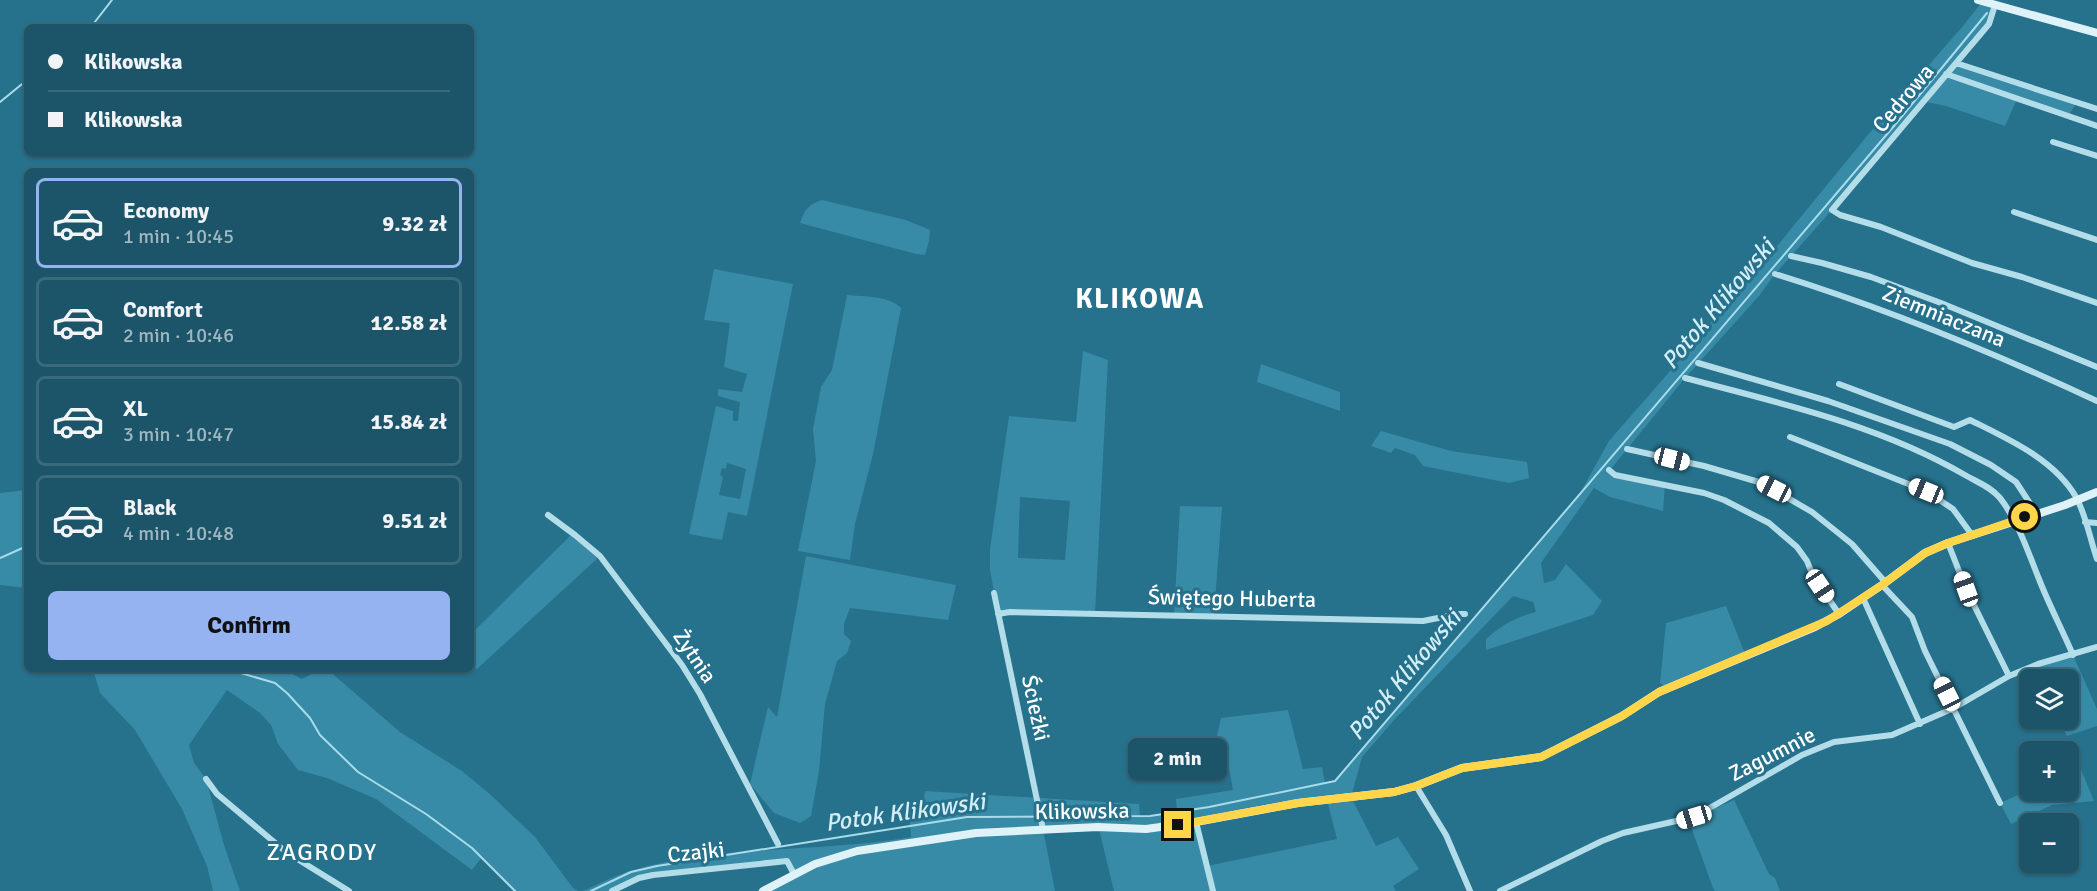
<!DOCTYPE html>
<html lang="en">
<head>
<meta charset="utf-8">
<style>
	body { margin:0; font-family:Signika,sans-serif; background:#295e71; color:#f1f3f6; height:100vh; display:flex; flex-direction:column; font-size:22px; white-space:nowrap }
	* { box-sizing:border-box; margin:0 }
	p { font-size:20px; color:#a0b7c0 }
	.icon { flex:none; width:33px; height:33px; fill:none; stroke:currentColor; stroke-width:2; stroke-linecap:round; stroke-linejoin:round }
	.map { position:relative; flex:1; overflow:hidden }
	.drawer { position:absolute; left:24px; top:168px; width:450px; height:504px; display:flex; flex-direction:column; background:#1c5569; border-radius:9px; box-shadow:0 2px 4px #0004,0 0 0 2px #3a6b7d }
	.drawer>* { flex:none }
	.guide { position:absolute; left:24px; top:24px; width:450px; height:132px; border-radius:9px; box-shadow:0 2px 4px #0004,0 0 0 2px #3a6b7d; display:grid; align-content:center; height:132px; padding:0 24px; background:#1c5569 }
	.buttons { position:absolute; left:2019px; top:669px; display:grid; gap:12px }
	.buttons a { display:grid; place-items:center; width:60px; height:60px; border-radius:9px; background:#1c5569; box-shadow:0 2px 4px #0004,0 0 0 2px #3a6b7d; font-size:30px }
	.end { position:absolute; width:27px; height:27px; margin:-14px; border:8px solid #ffd54a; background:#111; box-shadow:0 0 0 3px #111 }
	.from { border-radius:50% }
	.bubble { position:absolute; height:42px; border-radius:9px; background:#1c5569; box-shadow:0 2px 4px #0004,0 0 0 2px #3a6b7d; font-size:20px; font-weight:700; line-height:42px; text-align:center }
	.car { position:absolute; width:18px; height:36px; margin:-18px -9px; border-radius:8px; box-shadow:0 0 4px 2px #0007; background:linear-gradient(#fff 24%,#345 0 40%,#fff 0 76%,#345 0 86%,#fff 0) }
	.guide b { display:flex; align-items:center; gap:21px; height:57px; font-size:22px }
	.guide b+b { border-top:2px solid #3a6b7d }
	.guide i { width:15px; height:15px; background:#f1f3f6 }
	ul { padding:10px 0 0; list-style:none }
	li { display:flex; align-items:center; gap:18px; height:90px; margin:0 12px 9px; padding:0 12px; border:3px solid #3a6b7d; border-radius:9px }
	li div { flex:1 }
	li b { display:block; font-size:22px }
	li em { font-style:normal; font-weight:700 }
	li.on { border-color:#95b2f1 }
	li>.icon { width:54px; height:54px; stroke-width:1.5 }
	.button { display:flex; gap:12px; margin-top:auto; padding:12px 24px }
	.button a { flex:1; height:69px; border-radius:9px; background:#95b2f1; color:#111; font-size:24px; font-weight:700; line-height:69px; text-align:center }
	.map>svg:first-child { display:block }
	.green { fill:#378ba7; fill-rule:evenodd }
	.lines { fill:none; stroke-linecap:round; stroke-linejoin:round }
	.stream { stroke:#a9dceb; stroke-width:2 }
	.street { stroke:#b4ddea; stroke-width:6 }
	.secondary { stroke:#dff2f8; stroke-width:8 }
	.route { stroke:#ffd54a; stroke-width:8 }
	.labels { text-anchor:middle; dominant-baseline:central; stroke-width:6; stroke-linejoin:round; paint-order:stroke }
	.street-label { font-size:22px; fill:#fff; stroke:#26718c }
	.water-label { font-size:24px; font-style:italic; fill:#d3eef5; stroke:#26718c }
	.neighbourhood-label { font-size:24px; letter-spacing:1.5px; fill:#fff; stroke:#26718c }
	.district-label { font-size:28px; font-weight:bold; letter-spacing:1.5px; fill:#fff; stroke:#26718c }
</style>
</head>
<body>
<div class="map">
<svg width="2097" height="891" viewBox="0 0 2097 891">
	<rect width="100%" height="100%" fill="#26718c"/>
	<!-- green -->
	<path class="green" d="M 1990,0 L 1990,15 L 1993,17 L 1956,63 L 2077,102 L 2069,115 L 2017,99 L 2005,126 L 1946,106 L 1922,101 L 1832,210 L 1775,274 L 1759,296 L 1685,378 L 1610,470 L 1615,475 L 1665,485 L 1663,511 L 1610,497 L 1594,488 L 1541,563 L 1544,583 L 1555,580 L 1566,564 L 1602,601 L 1593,615 L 1486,650 L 1486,639 C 1501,625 1516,617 1536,612 L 1533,602 L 1513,596 L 1395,719 L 1362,757 L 1351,797 L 1376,846 L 1398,837 L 1419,869 L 1393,886 L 1396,891 L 1114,891 L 1099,829 L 1043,829 L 1055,891 L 763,891 L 794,874 L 787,861 L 653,875 L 612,891 L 583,891 C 599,884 616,875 633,870 C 723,844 820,853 911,837 L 909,812 L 922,811 L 925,791 L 1139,804 L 1140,817 L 1177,812 L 1176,799 L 1233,790 L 1224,740 L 1216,741 L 1221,718 L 1288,710 L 1303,769 L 1322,767 L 1325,783 L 1335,781 L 1578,497 L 1609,441 L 1698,339 L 1745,277 L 1768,257 L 1867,136 L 1963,26 L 1982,2 ZM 1327,800 L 1337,839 L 1207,866 L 1196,822 Z
		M 822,200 L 906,220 L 930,230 L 929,241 L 925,255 L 916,254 L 800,223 C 804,210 809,204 822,200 Z
		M 714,269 L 793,284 L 747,516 L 728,512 L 722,540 L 689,534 L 716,406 L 733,411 L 733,421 L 738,421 L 740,402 L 718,396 L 718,389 L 742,392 L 747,374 L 724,367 L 730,323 L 704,320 ZM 727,463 L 746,469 L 740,499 L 719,495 L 723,477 L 720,475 L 722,468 L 726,469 Z
		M 847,295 C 863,297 889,295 901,308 L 873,454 L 855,524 L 850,560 L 798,551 L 816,461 L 813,429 L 821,387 L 832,370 Z
		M 1083,351 L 1108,360 L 1095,614 L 998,614 L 990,570 L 990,549 L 1009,416 L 1076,422 ZM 1020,497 L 1070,501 L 1065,560 L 1018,558 Z
		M 1261,364 L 1340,392 L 1340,411 L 1257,382 Z
		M 1381,431 L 1451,451 L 1527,462 L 1529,478 L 1509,483 L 1423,466 L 1415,455 L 1395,448 L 1391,453 L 1371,446 Z
		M 27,490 L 27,588 L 0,585 L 0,493 Z
		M 1180,506 L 1222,507 L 1214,616 L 1174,616 Z
		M 573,533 L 600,556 L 477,669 L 471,663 L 471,634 Z
		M 806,556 L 956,585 L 948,620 L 850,608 L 844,624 L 844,634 L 851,641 L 847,653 L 837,661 L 825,704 L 819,771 L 811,816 L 800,823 L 774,813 L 750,784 L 768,707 L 777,717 Z
		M 1726,606 L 1746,656 L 1667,688 L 1660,683 L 1666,623 Z
		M 2073,655 L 2097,709 L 2097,726 L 2067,736 L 2058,719 L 2068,718 L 2068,680 L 2039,679 L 2033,666 Z
		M 93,669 L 282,669 L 302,679 L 321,669 L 327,669 L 400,732 L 462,771 L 492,796 L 535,837 L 573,888 L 578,891 L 515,891 L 482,857 L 472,870 L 376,799 L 327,778 L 298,770 L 278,744 L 271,725 L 260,713 L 227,690 L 189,745 L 194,763 L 206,779 L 224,845 L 240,891 L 213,891 L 207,866 L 182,809 L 135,730 L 100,693 Z
		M 2072,748 L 2094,801 L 2052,805 L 2011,824 L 2000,803 L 2029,790 L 2023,775 L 2029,771 L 2030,790 L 2068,790 L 2068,752 L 2066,751 Z
		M 1734,800 L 1769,874 L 1775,878 L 1780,891 L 1715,891 L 1713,888 L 1690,824 L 1709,811 Z"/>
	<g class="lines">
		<!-- stream -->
		<path class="stream" d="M 91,27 L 112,0
			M 0,102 L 27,80
			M 0,558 L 27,546
			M 227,669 L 275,683 L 287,693 L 310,718 L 320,735 L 358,772 L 426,814 L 472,848 L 515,891
			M 591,891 L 631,872 L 657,866 L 967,817 L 1150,816 L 1209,807 L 1335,781 L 1894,126 L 1987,13"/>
		<!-- street -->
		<path class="street" d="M 1995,5 L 1989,24 L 1832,210 L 1840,215 L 1881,227 L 1972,263 L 2022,277 L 2097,303
			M 1956,63 L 2097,109
			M 1946,74 L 2097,126
			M 2053,142 L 2097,156
			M 2014,212 L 2097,240
			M 1791,256 L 1822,263 L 1871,277 L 1941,303 L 2097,367
			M 1775,274 C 1885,308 1992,352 2097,401
			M 1698,363 L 1828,401 L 1950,444 L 1991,465 L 2016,482 L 2037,514
			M 1685,378 C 1780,403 1879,425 1965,475 C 1977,482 1991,487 2000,498 C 2018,521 2028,552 2039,579 C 2049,605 2062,629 2073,655
			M 1839,384 L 1954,427 L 1970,420 C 2008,439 2054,459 2076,497 C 2086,515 2090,539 2097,559
			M 1790,437 L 1926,491 L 1953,509 L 1972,535
			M 1627,449 L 1704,466 L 1762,483 L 1812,512 L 1852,544 L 1886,583
			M 1609,470 L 1615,475 L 1704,493 L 1724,500 L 1769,523 L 1797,547 L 1807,561 L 1813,576 L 1839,614
			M 548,515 L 575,535 L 600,556 L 682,665 L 700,694 L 778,844
			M 2085,522 L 2097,523
			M 1948,543 L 1966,589 L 2009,676
			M 1882,585 L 1912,617 L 1925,651 L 2000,803
			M 994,593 L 1043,829
			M 1863,598 L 1920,724
			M 998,614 L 1010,612 L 1423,621 L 1458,614 L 1465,614
			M 206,779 L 217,794 L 286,852 L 349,891
			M 1416,786 L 1446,835 L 1470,891
			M 1196,822 L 1213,891
			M 612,891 L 639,878 L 653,875 L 787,861 L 794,874
			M 1500,891 L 1602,841 L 1623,833 L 1694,817 L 1802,755 L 1834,742 L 1892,735 L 1954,708 L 2009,676 L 2038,664 L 2097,647"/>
		<!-- secondary -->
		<path class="secondary" d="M 1978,0 L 2097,33
			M 763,891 L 815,864 L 857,851 L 976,833 L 1098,827 L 1146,829 L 1196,822 L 1298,803 L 1394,792 L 1416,786 L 1462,768 L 1541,757 L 1622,716 L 1659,692 L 1815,627 L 1839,614 L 1882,585 L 1925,553 L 1948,543 L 2065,505 L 2097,492"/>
	</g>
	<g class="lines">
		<!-- route -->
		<path class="route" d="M 1178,825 L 1298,803 L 1394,792 L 1416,786 L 1462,768 L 1541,757 L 1622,716 L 1659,692 L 1827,621 L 1882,585 L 1925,553 L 1948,543 L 2025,517"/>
	</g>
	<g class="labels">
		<!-- street labels -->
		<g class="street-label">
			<text transform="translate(1903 98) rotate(-50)">Cedrowa</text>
			<text transform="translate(1944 316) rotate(22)">Ziemniaczana</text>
			<text transform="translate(1232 598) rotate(1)">Świętego Huberta</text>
			<text transform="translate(695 656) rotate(56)">Żytnia</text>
			<text transform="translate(1036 708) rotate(78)">Ścieżki</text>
			<text transform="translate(1772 754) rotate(-27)">Zagumnie</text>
			<text transform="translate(1082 811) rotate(-1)">Klikowska</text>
			<text transform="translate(696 852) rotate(-6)">Czajki</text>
		</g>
		<!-- water labels -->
		<g class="water-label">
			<text transform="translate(1718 304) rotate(-50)">Potok Klikowski</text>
			<text transform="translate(1404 675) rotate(-50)">Potok Klikowski</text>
			<text transform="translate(905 812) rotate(-8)">Potok Klikowski</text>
		</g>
		<!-- neighbourhood labels -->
		<g class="neighbourhood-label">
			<text x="322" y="852">ZAGRODY</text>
		</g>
		<!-- district labels -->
		<g class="district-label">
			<text x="1140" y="299">KLIKOWA</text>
		</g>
	</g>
</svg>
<div class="buttons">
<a><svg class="icon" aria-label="layers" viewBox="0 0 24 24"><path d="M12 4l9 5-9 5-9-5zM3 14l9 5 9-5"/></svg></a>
<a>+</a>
<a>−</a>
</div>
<i class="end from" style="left:2025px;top:517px"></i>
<i class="end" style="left:1178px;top:825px"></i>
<div class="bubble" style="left:1128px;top:738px;width:99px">2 min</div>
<i class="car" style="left:1672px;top:459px;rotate:104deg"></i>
<i class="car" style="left:1774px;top:489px;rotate:297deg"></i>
<i class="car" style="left:1926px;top:491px;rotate:292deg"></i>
<i class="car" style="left:1820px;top:586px;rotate:146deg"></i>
<i class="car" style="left:1966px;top:589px;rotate:340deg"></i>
<i class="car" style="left:1947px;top:694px;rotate:333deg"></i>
<i class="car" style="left:1694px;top:817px;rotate:253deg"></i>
<div class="guide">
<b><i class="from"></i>Klikowska</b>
<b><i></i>Klikowska</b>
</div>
<section class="drawer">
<ul>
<li class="on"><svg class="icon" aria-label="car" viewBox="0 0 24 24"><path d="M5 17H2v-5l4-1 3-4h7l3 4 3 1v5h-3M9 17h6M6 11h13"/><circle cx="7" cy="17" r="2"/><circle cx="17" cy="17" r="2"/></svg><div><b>Economy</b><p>1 min · 10:45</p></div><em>9.32 zł</em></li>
<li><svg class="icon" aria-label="car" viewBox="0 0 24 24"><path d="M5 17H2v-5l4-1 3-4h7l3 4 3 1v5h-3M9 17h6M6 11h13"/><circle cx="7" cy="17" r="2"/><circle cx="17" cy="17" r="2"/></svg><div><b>Comfort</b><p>2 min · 10:46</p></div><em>12.58 zł</em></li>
<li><svg class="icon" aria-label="car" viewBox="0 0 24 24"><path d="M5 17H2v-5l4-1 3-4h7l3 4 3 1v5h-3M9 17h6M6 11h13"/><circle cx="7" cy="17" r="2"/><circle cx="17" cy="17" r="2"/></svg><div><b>XL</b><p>3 min · 10:47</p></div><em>15.84 zł</em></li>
<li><svg class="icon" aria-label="car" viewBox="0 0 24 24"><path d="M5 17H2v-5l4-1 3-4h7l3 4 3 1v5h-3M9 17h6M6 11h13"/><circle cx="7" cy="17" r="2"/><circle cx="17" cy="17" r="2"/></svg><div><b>Black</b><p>4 min · 10:48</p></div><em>9.51 zł</em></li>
</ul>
<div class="button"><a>Confirm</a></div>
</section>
</div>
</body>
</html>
